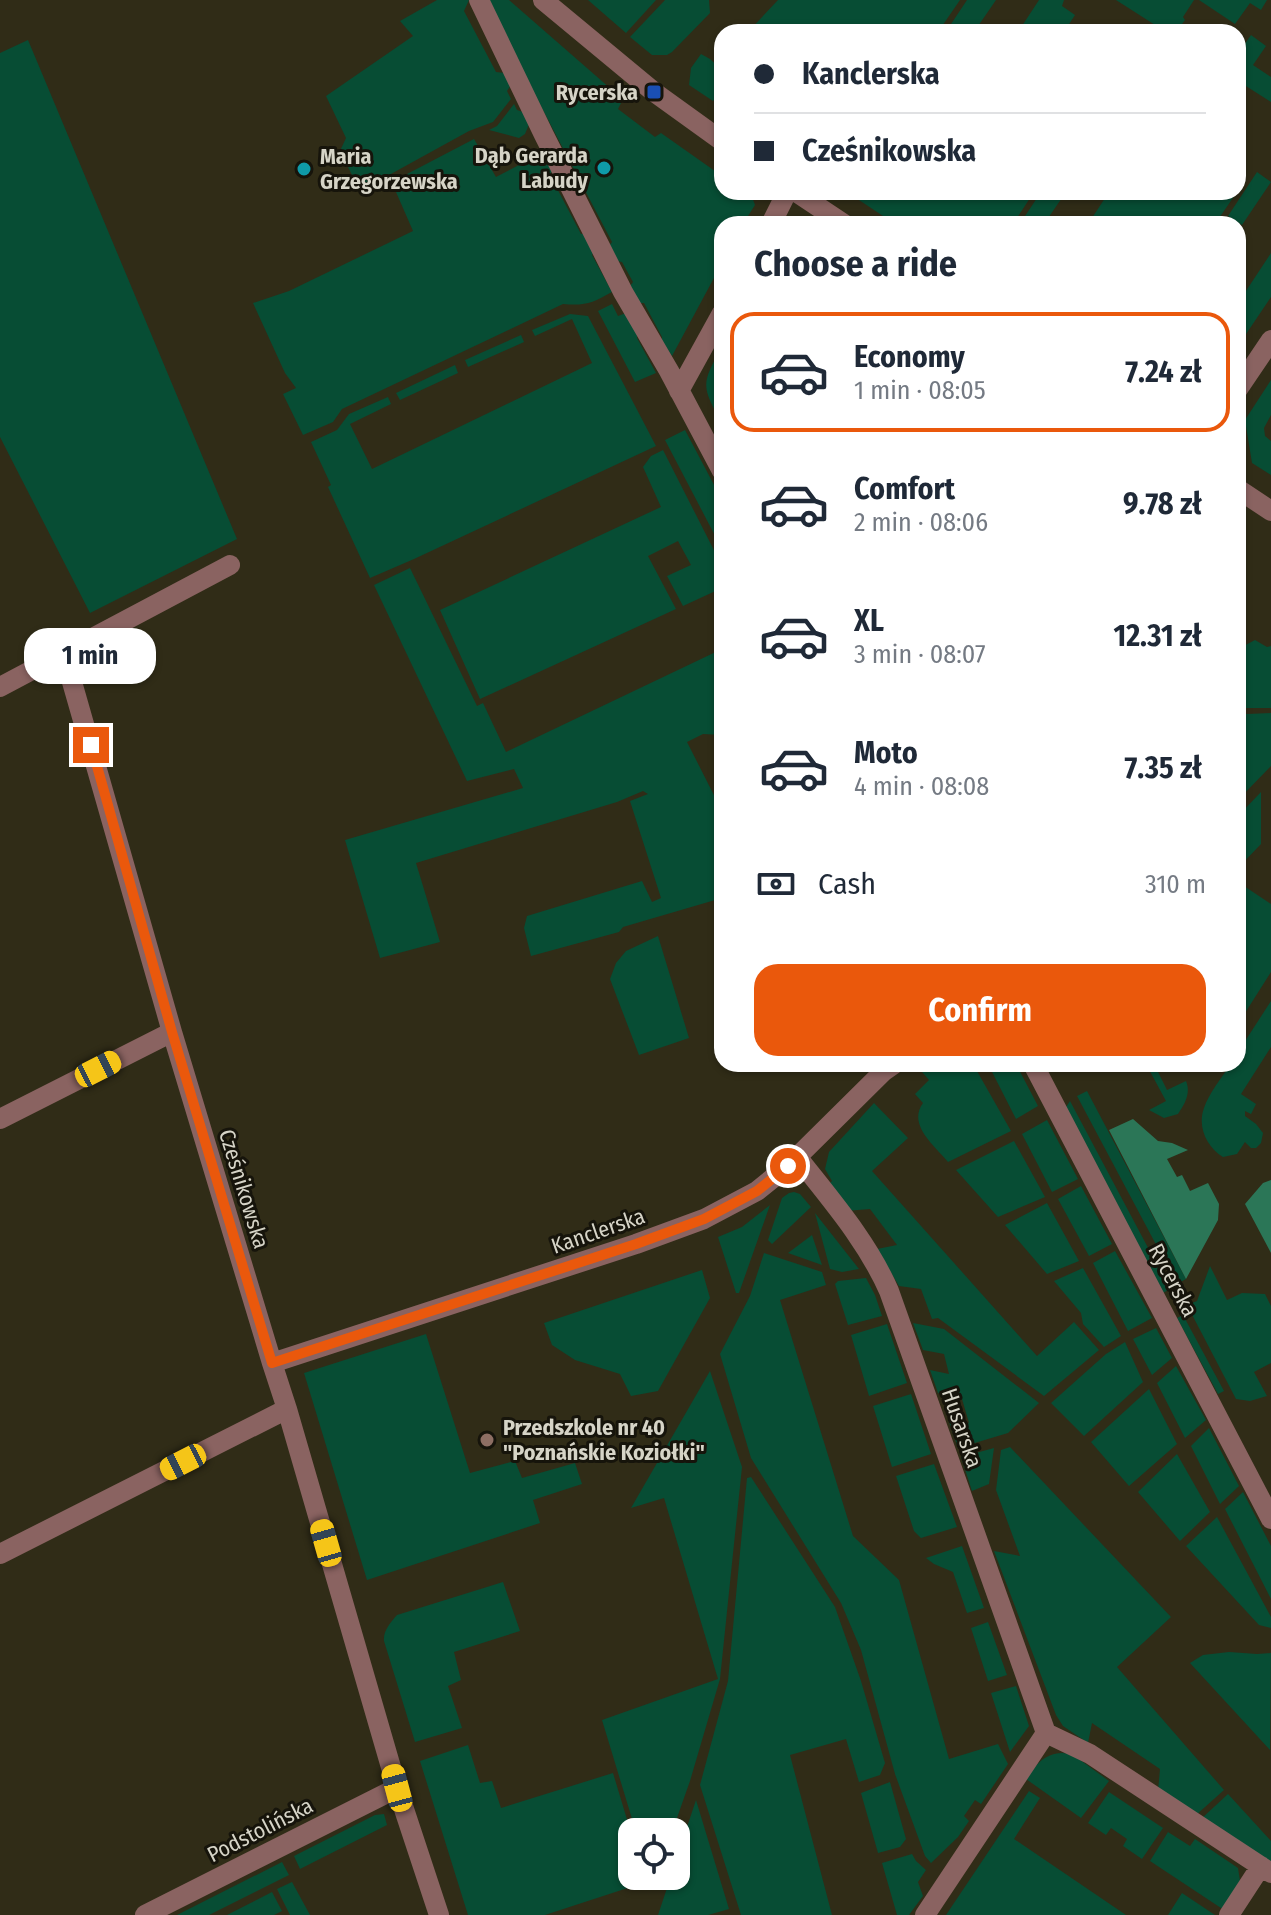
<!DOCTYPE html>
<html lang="en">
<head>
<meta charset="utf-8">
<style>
	body { margin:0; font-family:"Fira Sans Condensed",sans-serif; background:#f6f6f7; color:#1f2937; height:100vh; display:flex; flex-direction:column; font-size:30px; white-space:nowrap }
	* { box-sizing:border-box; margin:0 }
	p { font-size:26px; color:#747a83 }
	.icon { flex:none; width:44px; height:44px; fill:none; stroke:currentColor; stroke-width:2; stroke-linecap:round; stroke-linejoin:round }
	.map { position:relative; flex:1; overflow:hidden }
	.sheet { position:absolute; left:714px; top:216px; width:532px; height:856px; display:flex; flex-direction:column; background:#fff; border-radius:24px; box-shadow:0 2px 6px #0004 }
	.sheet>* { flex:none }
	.top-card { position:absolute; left:714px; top:24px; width:532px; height:176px; border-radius:24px; box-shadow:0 2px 6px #0004; display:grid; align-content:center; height:176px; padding:0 40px; background:#fff }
	.tools { position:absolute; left:618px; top:1818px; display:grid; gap:16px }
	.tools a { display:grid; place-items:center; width:72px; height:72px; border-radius:16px; background:#fff; box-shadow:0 2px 6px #0004; font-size:40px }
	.end { position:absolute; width:36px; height:36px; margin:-18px; border:10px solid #ea580c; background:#fff; box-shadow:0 0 0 4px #fff }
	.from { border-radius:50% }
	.bubble { position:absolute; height:56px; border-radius:24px; background:#fff; box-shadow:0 2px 6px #0004; font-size:26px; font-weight:700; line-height:56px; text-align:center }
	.car { position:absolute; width:24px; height:48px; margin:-24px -12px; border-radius:10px; box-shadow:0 0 6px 2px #0007; background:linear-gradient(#f5c518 24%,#345 0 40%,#f5c518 0 76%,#345 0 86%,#f5c518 0) }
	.top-card b { display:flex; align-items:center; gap:28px; height:76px; font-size:30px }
	.top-card b+b { border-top:2px solid #e0e1e3 }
	.top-card i { width:20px; height:20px; background:#1f2937 }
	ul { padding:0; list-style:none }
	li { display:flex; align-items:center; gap:24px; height:120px; margin:0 16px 12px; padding:0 24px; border:4px solid transparent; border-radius:24px }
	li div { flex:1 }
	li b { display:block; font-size:30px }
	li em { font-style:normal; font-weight:700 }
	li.active { border-color:#ea580c }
	li>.icon { width:72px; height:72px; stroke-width:1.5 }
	h2 { padding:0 40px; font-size:36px; line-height:96px }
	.pay { display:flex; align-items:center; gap:20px; height:88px; padding:0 40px; font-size:30px }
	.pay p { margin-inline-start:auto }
	.button { display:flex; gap:16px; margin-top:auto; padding:16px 40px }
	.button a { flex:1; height:92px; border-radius:24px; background:#ea580c; color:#fff; font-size:32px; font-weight:700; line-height:92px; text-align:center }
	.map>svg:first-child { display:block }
	.green { fill:#074d34 }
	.forest { fill:#2b7657 }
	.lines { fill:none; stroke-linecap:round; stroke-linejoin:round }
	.minor { stroke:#8a6361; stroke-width:20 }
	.route { stroke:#ea580c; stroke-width:10 }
	.transit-dot { fill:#1a4fb4; stroke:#16140b; stroke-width:3 }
	.culture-dot { fill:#0f9aa8; stroke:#16140b; stroke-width:3 }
	.education-dot { fill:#8d6e63; stroke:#16140b; stroke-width:3 }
	.labels { text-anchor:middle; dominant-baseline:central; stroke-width:6; stroke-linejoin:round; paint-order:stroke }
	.poi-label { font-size:22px; font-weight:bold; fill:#d6d4c7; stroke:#16140b; text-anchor:end }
	.street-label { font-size:22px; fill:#d6d4c7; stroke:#16140b }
</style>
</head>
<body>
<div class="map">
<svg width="1271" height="1915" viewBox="0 0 1271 1915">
	<rect width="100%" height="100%" fill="#302c17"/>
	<!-- green -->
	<path class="green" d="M 437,0 L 469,0 L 464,11 L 496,72 L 505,73 L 511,85 L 507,91 L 511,99 L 493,122 L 469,131 L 360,191 L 340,151 L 346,138 L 326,96 L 413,36 L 400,21 Z
		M 487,0 L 509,0 L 611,89 L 616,99 L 621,103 L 618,109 L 655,137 L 661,133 L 722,176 L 722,192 L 745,192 L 752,197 L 755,205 L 743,224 L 722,224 L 722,263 L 672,356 L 662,341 L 662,337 L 644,303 L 639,303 L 630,286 L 633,282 L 622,262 L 617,261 L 609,246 L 612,242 L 487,3 Z
		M 588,0 L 656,0 L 626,33 Z
		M 665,0 L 709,0 L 710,13 L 672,52 L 667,55 L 652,55 L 630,37 Z
		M 778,0 L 960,0 L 938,32 L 748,32 Z
		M 967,0 L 996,0 L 974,32 L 950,32 L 947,30 Z
		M 1039,0 L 1064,0 L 1062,6 L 1075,15 L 1064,32 L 1018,32 Z
		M 1116,0 L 1194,0 L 1183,17 L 1185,20 L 1176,32 L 1166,32 Z
		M 1199,0 L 1267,0 L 1261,10 L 1250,3 L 1235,24 Z
		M 1251,35 L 1266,46 L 1253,65 L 1271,77 L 1271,102 L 1238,81 L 1238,54 Z
		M 28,40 L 237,539 L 90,613 L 0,437 L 0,53 Z
		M 701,54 L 710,59 L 722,70 L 722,90 L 713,101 L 689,85 L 691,68 Z
		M 514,104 L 517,110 L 523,112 L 530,122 L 525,134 L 519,138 L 489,130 L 497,126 Z
		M 474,139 L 496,177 L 540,154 L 546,155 L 552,171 L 550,175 L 581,234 L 584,234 L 594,252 L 592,255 L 612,292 C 592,303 586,306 563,304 L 342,409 L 333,422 L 303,435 L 283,394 L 296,388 L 285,373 L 253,303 L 289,291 L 413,231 L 396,192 L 410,185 L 407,174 Z
		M 1257,172 L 1271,182 L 1242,225 L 1228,216 Z
		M 847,192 L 1034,192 L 1013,224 L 895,224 Z
		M 1041,192 L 1066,192 L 1044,224 L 1024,224 L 1021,222 Z
		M 1109,192 L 1237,192 L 1215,224 L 1088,224 Z
		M 1271,253 L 1271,297 L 1238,346 L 1238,303 Z
		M 612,304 L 618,316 L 626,313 L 638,331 L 637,338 L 656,373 L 635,382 L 598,311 Z
		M 570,314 L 588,316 L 656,446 L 414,559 L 370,578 L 328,487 L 331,485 L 311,442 L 337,430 L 349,414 L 388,397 L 391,404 L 350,424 L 372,469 L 592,363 L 572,319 L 535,336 L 532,330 Z
		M 521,335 L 524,342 L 468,367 L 465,360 Z
		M 722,347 L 722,423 C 701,386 701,384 722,347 Z
		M 455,365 L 458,373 L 400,400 L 396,393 Z
		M 1271,380 L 1271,415 L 1264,428 L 1265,436 L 1271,441 L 1271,475 L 1252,463 L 1245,420 Z
		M 685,430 L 722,500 L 722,549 L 665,440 Z
		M 663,450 L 722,566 L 722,588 L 683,606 L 667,576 L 691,565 L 678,541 L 648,556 L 676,609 L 480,699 L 440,610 L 661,507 L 643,467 L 651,456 Z
		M 410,568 L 477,706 L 483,703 L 506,752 L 722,649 L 722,735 L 703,734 L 687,742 L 722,811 L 722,898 L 623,927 L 619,932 L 531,956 L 524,928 L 527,916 L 642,881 L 652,902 L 661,898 L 630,801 L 648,794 L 643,791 L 617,802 L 416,863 L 440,942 L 380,958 L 345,840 L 523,788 L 514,769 L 467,781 L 374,585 Z
		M 1255,640 L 1267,647 L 1271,646 L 1271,708 L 1238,708 L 1238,649 Z
		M 1238,712 L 1247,714 L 1271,713 L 1271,766 L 1238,800 Z
		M 1261,792 L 1261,844 L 1238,868 L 1238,816 Z
		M 1238,882 L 1271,904 L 1271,972 L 1238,1024 Z
		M 658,936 L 689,1038 L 639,1055 L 610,979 L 616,963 L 626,951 Z
		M 1271,1001 L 1271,1047 L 1241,1094 L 1256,1104 L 1251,1114 L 1245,1111 L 1245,1116 L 1256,1124 L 1263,1133 L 1261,1143 L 1256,1148 L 1251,1148 L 1245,1142 L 1237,1154 L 1223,1157 C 1207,1147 1197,1127 1204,1108 C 1209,1093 1222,1077 1231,1064 L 1238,1064 L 1238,1052 Z
		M 917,1064 L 973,1064 L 1011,1131 L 948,1162 C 935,1146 907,1125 923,1103 L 915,1094 L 929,1080 L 916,1065 Z
		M 988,1064 L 1016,1064 L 1038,1106 L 1016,1119 Z
		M 1146,1064 L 1154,1064 L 1167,1090 L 1186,1081 C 1191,1093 1185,1104 1178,1114 L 1164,1118 L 1149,1110 L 1166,1101 Z
		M 1087,1091 L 1186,1279 L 1177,1284 L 1077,1096 Z
		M 1070,1101 L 1170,1289 L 1163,1293 L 1066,1107 Z
		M 874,1103 L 908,1138 L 872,1171 L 1037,1356 L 1074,1322 L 1099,1350 L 1044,1396 L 938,1318 L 932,1319 L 921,1289 L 899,1286 L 877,1249 L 897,1245 L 870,1209 L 846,1211 L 827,1186 L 832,1181 L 825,1169 L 829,1152 Z
		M 1047,1120 L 1078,1179 L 1052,1192 L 1022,1134 Z
		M 1014,1141 L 1045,1197 L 998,1217 L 956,1170 Z
		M 1081,1186 L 1112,1244 L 1089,1256 L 1058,1199 Z
		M 794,1192 L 800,1194 L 811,1207 L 772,1244 L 768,1240 L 782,1198 L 789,1193 Z
		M 1047,1203 L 1079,1261 L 1047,1274 L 1005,1225 Z
		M 770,1205 L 739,1293 L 736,1293 L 718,1237 L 742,1227 Z
		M 815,1213 L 859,1269 L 842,1272 L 830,1269 Z
		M 812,1235 L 822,1265 L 788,1253 Z
		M 1115,1251 L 1152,1318 L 1128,1331 L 1093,1263 Z
		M 764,1253 L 822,1272 L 826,1285 L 780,1300 L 853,1536 L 899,1580 L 949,1759 L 998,1744 L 1008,1764 L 981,1804 L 975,1800 L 964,1816 L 969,1821 L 958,1837 L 931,1863 L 925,1856 L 895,1774 L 861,1650 L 841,1603 L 751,1458 L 720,1354 L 750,1296 Z
		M 1210,1266 L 1227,1300 L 1242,1293 L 1265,1294 L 1271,1306 L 1271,1363 L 1254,1372 L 1267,1396 L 1250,1401 L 1236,1399 L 1187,1305 L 1197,1301 Z
		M 1083,1268 L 1121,1336 L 1104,1347 L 1083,1324 L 1081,1313 L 1054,1281 Z
		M 702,1270 L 710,1298 L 658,1391 L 631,1396 L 620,1374 L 575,1360 L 552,1345 L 544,1323 Z
		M 866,1278 L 875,1295 L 882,1316 L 848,1325 L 835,1284 L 838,1281 Z
		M 1183,1315 L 1224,1391 L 1218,1394 L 1177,1318 Z
		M 913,1323 L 944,1329 L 1039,1403 L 1008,1433 L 958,1448 L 948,1419 L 969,1423 L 962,1399 L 938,1393 L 930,1370 L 949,1374 L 944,1354 L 923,1350 Z
		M 887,1324 L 907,1383 L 869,1396 L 851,1335 Z
		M 1156,1328 L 1172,1358 L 1152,1375 L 1133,1339 Z
		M 426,1334 L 470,1473 L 515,1461 L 522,1478 L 575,1463 L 582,1484 L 533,1500 L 540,1523 L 367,1580 L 304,1373 Z
		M 1125,1342 L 1143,1382 L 1084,1436 L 1051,1403 L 1106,1354 Z
		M 1176,1366 L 1206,1420 L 1185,1438 L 1157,1383 Z
		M 710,1371 L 742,1467 L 720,1679 L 690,1781 L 672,1832 L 636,1832 L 602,1720 L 718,1679 L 664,1498 L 631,1508 Z
		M 1149,1389 L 1177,1444 L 1129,1486 L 1091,1442 Z
		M 911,1394 L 931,1454 L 892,1467 L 873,1406 Z
		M 1209,1428 L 1239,1486 L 1220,1504 L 1191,1446 Z
		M 1010,1447 L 1171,1617 L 1117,1667 L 1224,1790 L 1195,1816 L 1158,1791 L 1160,1769 L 1092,1723 L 1088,1743 L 1063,1726 L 1056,1715 L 994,1551 L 1020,1556 L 996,1490 L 1001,1450 Z
		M 994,1448 L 989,1484 L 972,1491 L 961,1457 Z
		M 1177,1454 L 1210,1512 L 1180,1541 L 1138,1492 Z
		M 934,1464 L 957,1527 L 921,1538 L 914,1531 L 896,1476 Z
		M 751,1477 L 835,1607 L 861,1681 L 885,1763 L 880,1775 L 859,1782 L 846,1739 L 790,1755 L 832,1915 L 741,1915 L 700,1785 L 728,1681 L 747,1478 Z
		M 1243,1492 L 1271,1546 L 1271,1599 L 1225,1509 Z
		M 1217,1517 L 1271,1617 L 1271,1628 L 1259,1625 L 1186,1546 Z
		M 962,1546 L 984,1608 L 967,1613 L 953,1572 L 934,1564 L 926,1558 Z
		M 503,1582 L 520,1631 L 454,1652 L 461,1680 L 448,1686 L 462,1728 L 415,1742 L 384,1641 C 383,1631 390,1623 397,1615 Z
		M 988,1622 L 1007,1675 L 988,1681 L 971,1628 Z
		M 1229,1652 L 1257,1654 L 1271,1653 L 1270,1750 L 1190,1663 L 1203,1655 Z
		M 1016,1686 L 1029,1726 L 1010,1752 L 991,1693 Z
		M 468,1745 L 480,1783 L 492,1781 L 501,1808 L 613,1773 L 632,1836 L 632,1876 L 644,1876 L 646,1882 L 545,1915 L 468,1915 L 420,1761 Z
		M 1062,1753 L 1072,1754 L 1109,1781 L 1081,1818 L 1026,1779 C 1036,1765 1043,1754 1062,1753 Z
		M 890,1782 L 906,1839 L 900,1847 L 878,1853 L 861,1793 Z
		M 1029,1791 L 1040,1798 L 1014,1839 L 1126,1915 L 946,1915 Z
		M 1109,1792 L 1163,1828 L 1142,1859 L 1123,1846 L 1127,1839 L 1111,1828 L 1106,1835 L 1088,1823 Z
		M 1228,1794 L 1271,1841 L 1271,1866 L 1201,1819 Z
		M 696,1800 L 729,1909 L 708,1915 L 658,1915 L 671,1876 L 676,1876 L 676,1860 Z
		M 384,1814 L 387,1825 L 300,1869 L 294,1856 L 375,1815 Z
		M 1168,1832 L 1190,1846 L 1195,1839 L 1238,1868 L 1240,1881 L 1224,1910 L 1150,1861 Z
		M 912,1854 L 916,1861 L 926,1870 L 918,1882 L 923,1896 L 909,1915 L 897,1915 L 882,1863 Z
		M 282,1862 L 289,1875 L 209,1915 L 177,1915 Z
		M 292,1882 L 310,1915 L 290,1915 L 277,1889 Z
		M 272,1892 L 282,1911 L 274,1915 L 227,1915 Z
		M 1182,1893 L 1215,1915 L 1168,1915 Z"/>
	<!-- forest -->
	<path class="forest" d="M 1133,1119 L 1158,1141 L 1172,1143 L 1188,1150 L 1167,1159 L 1177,1177 L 1182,1175 L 1190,1191 L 1208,1183 L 1219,1204 L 1218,1220 L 1186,1279 L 1109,1130 Z
		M 1271,1180 L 1271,1253 L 1245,1204 L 1263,1183 Z"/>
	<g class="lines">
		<!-- minor -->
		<path class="minor" d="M 479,0 L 544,135 L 623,292 L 669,371 L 722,471
			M 543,0 L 654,92 L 722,141
			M 796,192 L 844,224
			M 771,224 L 787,192
			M 1238,389 L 1271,340
			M 679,391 L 722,313
			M 1238,489 L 1271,511
			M 64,654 L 172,1032 L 272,1363 L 287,1409 L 397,1788 L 439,1915
			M 0,687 L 230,565
			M 1033,1064 L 1271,1519
			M 0,1119 L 172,1032
			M 798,1158 C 831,1200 867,1241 889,1291 L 1046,1733 L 1090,1754 L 1271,1873
			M 272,1363 L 636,1244 L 704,1219 L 757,1191 L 788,1166 L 884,1071 L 894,1064
			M 0,1554 L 287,1409
			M 145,1915 L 397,1788
			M 925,1915 L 1046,1733
			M 1229,1915 L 1261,1866"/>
	</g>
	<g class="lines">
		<!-- route -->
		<path class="route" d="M 91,745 L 172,1032 L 272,1363 L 636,1244 L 704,1219 L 757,1191 L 788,1166"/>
	</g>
	<!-- markers -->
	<rect class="transit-dot" x="646" y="84" width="16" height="16" rx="4"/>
	<g class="culture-dot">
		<circle cx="604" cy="168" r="8"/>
		<circle cx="304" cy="169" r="8"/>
	</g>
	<circle class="education-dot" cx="487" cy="1440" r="8"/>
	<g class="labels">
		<!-- poi labels -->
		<g class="poi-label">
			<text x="638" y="92">Rycerska</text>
			<text x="588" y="155">Dąb Gerarda<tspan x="588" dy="25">Labudy</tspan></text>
			<text x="320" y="156" text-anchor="start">Maria<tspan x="320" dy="25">Grzegorzewska</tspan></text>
			<text x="503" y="1427" text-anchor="start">Przedszkole nr 40<tspan x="503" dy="25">"Poznańskie Koziołki"</tspan></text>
		</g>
		<!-- street labels -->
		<g class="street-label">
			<text transform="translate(244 1189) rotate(73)">Cześnikowska</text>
			<text transform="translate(598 1231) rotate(-19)">Kanclerska</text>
			<text transform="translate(1173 1280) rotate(62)">Rycerska</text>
			<text transform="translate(962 1428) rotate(71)">Husarska</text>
			<text transform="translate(260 1830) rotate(-27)">Podstolińska</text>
		</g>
	</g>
</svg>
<div class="tools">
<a><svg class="icon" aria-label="locate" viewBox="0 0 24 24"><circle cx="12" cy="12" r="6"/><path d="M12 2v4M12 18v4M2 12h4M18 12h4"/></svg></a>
</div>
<i class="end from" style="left:788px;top:1166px"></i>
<i class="end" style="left:91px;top:745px"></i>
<div class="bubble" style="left:24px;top:628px;width:132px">1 min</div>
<i class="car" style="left:98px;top:1069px;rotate:63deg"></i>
<i class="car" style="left:183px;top:1462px;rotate:243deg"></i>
<i class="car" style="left:326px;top:1543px;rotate:344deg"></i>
<i class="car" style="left:397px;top:1788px;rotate:345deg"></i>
<div class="top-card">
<b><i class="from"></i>Kanclerska</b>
<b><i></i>Cześnikowska</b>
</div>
<section class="sheet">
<h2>Choose a ride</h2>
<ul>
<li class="active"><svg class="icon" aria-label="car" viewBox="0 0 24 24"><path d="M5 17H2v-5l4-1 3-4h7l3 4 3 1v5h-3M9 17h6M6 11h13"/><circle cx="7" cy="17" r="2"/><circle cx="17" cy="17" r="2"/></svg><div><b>Economy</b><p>1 min · 08:05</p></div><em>7.24 zł</em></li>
<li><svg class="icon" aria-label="car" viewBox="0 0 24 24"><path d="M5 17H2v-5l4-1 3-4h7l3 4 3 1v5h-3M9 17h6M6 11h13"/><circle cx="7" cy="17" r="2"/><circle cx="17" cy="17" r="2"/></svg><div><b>Comfort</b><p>2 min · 08:06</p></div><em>9.78 zł</em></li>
<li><svg class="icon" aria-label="car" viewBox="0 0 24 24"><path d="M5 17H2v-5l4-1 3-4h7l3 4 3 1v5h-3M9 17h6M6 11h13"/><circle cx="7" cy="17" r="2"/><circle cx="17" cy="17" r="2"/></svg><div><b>XL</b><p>3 min · 08:07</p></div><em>12.31 zł</em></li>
<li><svg class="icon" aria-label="car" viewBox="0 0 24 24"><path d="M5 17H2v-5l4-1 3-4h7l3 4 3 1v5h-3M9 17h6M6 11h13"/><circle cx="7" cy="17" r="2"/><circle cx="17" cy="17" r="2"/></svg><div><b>Moto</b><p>4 min · 08:08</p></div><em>7.35 zł</em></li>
</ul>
<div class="pay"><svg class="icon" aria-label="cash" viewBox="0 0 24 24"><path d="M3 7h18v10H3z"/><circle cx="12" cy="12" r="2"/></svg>Cash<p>310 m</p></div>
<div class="button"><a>Confirm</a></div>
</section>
</div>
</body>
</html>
